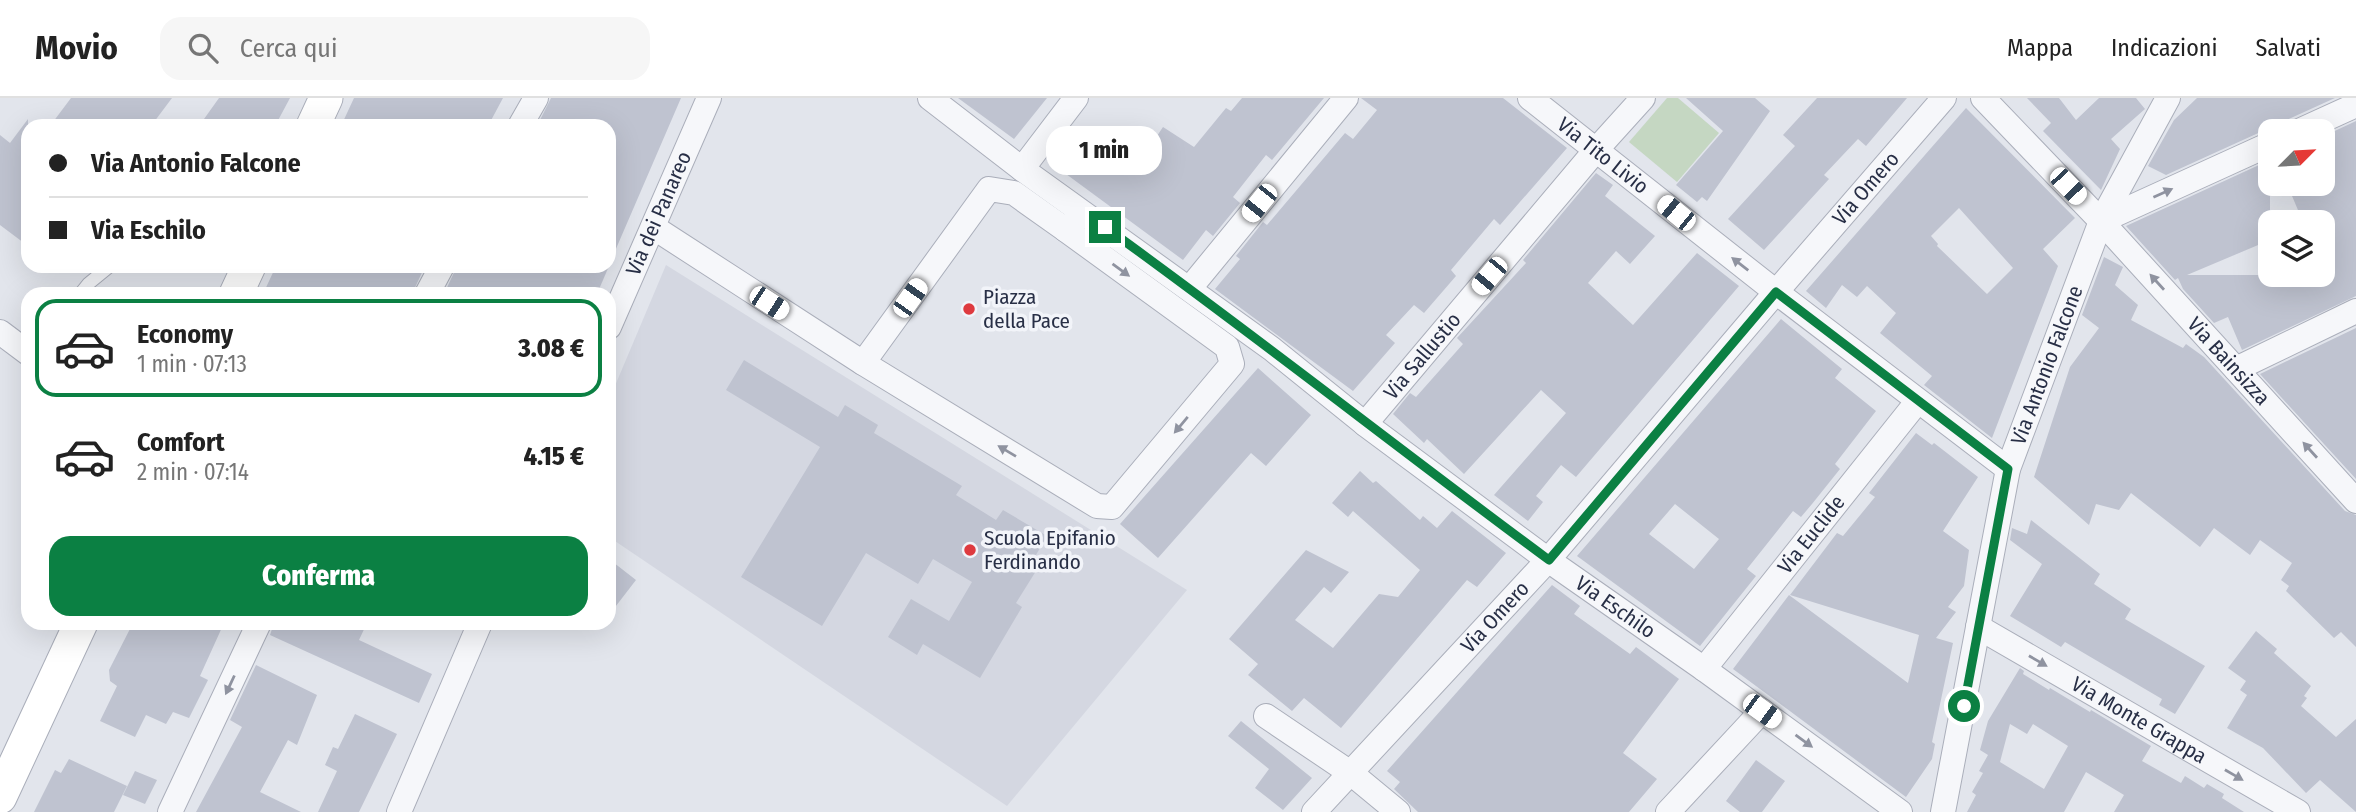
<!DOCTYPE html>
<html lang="it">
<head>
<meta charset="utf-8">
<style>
	body { margin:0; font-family:"Fira Sans Condensed",sans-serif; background:#f6f6f6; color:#222; height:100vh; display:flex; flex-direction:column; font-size:26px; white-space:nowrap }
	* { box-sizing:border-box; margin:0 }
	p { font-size:23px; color:#767676 }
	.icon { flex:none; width:38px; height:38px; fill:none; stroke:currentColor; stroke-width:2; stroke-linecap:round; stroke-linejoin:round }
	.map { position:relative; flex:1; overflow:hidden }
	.details { position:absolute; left:21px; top:189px; width:595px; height:343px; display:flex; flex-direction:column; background:#fff; border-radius:21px; box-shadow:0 7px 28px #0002 }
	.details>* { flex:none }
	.top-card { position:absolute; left:21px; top:21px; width:595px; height:154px; border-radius:21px; box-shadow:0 7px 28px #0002; display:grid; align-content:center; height:154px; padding:0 28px; background:#fff }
	.needle { width:46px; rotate:66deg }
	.tools { position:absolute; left:2258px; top:21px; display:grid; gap:14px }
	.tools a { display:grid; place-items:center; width:77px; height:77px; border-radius:14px; background:#fff; box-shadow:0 7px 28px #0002; font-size:35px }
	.end { position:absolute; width:32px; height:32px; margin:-16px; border:9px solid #0b8043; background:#fff; box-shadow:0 0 0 4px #fff }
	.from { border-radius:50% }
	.bubble { position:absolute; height:49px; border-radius:21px; background:#fff; box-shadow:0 7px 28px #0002; font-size:23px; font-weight:800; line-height:49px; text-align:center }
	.car { position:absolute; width:21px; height:42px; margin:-21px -10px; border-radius:9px; box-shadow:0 0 5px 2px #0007; background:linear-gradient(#fff 24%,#345 0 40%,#fff 0 76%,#345 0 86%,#fff 0) }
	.top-card b { display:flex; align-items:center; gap:24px; height:66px; font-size:26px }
	.top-card b+b { border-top:2px solid #e0e0e0 }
	.top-card i { width:18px; height:18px; background:#222 }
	ul { padding:12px 0 0; list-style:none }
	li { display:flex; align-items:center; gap:21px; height:98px; margin:0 14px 10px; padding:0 14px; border:4px solid transparent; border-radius:21px }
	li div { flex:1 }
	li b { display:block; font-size:26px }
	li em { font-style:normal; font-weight:800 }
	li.on { border-color:#0b8043 }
	li>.icon { width:63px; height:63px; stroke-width:1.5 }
	.cta { display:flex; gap:14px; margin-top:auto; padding:14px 28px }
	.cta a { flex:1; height:80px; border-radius:21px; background:#0b8043; color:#fff; font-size:28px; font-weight:800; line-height:80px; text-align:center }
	header { display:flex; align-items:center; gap:42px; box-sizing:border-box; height:98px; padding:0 35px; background:#fff; border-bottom:2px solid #e0e0e0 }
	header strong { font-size:33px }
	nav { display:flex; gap:38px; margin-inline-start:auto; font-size:24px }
	.search { width:490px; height:63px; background:#f6f6f6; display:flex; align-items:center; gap:18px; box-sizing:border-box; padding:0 24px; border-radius:21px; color:#767676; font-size:26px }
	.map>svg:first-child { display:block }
	.built { fill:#d4d7e1 }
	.green { fill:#c5d7c2 }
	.building { fill:#bfc3d0; fill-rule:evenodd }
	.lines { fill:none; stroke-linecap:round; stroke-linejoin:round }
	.service-casing { stroke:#aaaeba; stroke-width:14 }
	.minor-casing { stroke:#aaaeba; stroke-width:26 }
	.secondary-casing { stroke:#aaaeba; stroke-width:35 }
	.service { stroke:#f6f7fa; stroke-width:12 }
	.minor { stroke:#f6f7fa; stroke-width:24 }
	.secondary { stroke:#fff; stroke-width:33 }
	.oneway { fill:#8f93a0 }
	.route { stroke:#0b8043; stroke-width:9 }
	.poi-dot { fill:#de3a3f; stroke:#f2f4f9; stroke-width:2.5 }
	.labels { text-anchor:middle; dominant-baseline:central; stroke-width:7; stroke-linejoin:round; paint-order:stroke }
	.street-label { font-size:21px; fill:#282f46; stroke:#f2f4f9 }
	.poi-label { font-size:21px; fill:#282f46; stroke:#f2f4f9; text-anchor:start }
</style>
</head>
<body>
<header>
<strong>Movio</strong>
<div class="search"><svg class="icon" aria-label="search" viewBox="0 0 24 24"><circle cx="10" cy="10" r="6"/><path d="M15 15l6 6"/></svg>Cerca qui</div>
<nav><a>Mappa</a><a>Indicazioni</a><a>Salvati</a></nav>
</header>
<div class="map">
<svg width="2356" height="714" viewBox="0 0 2356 714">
	<rect width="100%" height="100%" fill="#e2e5ec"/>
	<!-- built -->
	<path class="built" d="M 666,167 L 1187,492 L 1007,708 L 609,439 L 609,302 Z"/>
	<!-- green -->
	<path class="green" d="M 1667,0 L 1678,0 L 1719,35 L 1677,84 L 1629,44 Z"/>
	<!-- building -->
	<path class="building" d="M 71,0 L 172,0 L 151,28 L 50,28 Z
		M 219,0 L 290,0 L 275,28 L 199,28 Z
		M 354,0 L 503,0 L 488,28 L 341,28 Z
		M 551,0 L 681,0 L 609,167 L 609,28 L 537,28 Z
		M 958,0 L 1047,0 L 1014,41 Z
		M 1242,0 L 1324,0 L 1272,62 L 1266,57 L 1233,99 L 1240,105 L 1213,138 L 1206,132 L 1183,162 L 1047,62 L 1060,46 L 1098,74 L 1125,40 L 1145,56 L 1163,29 L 1194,49 L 1226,10 L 1231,13 Z
		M 1361,0 L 1503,0 L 1567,50 L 1500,127 L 1494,121 L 1451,172 L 1456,178 L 1424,215 L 1414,207 L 1386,237 L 1395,245 L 1353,293 L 1215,191 L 1240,161 L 1236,158 L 1263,124 L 1267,127 L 1345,35 L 1353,41 L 1377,12 Z
		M 1686,0 L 1755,0 L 1770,13 L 1707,103 L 1702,99 L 1697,104 L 1676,87 L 1723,33 Z
		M 1817,0 L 1907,0 L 1866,48 L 1858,41 L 1824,77 L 1829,81 L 1764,152 L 1728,121 L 1795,48 L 1783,37 Z
		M 2027,0 L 2059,0 L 2076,22 L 2099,0 L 2136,0 L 2145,11 L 2111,41 L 2120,51 L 2101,92 L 2043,33 L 2051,25 Z
		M 2197,0 L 2335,0 L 2166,77 L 2148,68 L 2174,22 Z
		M 1966,10 L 2075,120 L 2043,151 L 2058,168 L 1992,340 L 1924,287 L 1932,278 L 1880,235 L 1896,215 L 1867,188 L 1857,199 L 1842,187 L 1826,210 L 1806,193 ZM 1959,110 L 2013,170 L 1987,196 L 1937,148 L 1938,146 L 1931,138 Z
		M 28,21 L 28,148 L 0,127 L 0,37 L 10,45 Z
		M 2356,23 L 2356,198 L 2242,252 L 2228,219 L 2214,225 L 2183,191 L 2178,180 L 2175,182 L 2126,128 L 2270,62 L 2270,142 L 2187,177 L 2322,177 L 2322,124 L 2303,124 L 2287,86 L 2322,86 L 2322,39 Z
		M 1596,75 L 1613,87 L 1605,98 L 1655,138 L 1630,166 L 1616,153 L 1588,185 L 1633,227 L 1697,155 L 1739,188 L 1576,379 L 1561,367 L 1536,398 L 1543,404 L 1528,423 L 1494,397 L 1566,315 L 1541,292 L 1464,376 L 1427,341 L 1424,345 L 1393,316 L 1410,295 L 1416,299 L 1463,246 L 1457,240 L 1526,165 L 1523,162 Z
		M 2104,159 L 2123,169 L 2115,187 L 2138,207 L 2131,222 L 2183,250 L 2186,246 L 2204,259 L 2345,413 L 2356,417 L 2356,549 L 2341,534 L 2334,540 L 2286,493 L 2289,488 L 2281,482 L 2292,465 L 2260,442 L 2250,457 L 2214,430 L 2200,449 L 2131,395 L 2119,412 L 2096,406 L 2089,427 L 2034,379 L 2070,269 L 2099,230 L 2082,217 Z
		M 276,168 L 425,168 L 412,196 L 263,196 Z
		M 457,168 L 609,168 L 597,196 L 542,196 L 529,191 L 527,196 L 444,196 Z
		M 1781,221 L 1842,271 L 1835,280 L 1876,313 L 1835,366 L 1840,371 L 1812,406 L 1801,419 L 1793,413 L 1747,471 L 1756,478 L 1700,548 L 1577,458 ZM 1675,406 L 1719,441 L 1694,471 L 1649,436 Z
		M 2356,230 L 2356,381 L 2260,276 Z
		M 744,262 L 838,319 L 845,307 L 878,327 L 874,335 L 962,388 L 956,397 L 996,422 L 1003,412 L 1047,438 L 1029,469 L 1036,473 L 1016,505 L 1022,509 L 980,580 L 923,546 L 917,557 L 888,539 L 911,501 L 949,523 L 972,484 L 933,461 L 918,486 L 866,455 L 822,528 L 741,479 L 820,349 L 726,292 Z
		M 1258,270 L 1311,317 L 1266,368 L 1251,355 L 1158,460 L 1120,426 Z
		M 1916,335 L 1932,347 L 1934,345 L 1978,379 L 1943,433 L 1969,452 L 1964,488 L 1948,509 L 1956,514 L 1936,540 L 1953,545 L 1932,644 L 1935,646 L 1932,661 L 1906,699 L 1733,571 L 1789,497 L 1908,585 L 1919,537 L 1790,497 L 1837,435 L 1843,438 L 1875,399 L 1869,395 Z
		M 1360,373 L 1373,385 L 1376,383 L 1420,422 L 1423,418 L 1437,430 L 1452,413 L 1506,455 L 1477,489 L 1467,482 L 1341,630 L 1304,600 L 1292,613 L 1248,577 L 1258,566 L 1229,541 L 1306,452 L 1349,474 L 1331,495 L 1324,489 L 1295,522 L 1333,550 L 1379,496 L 1398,499 L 1420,472 L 1353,413 L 1348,419 L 1332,405 Z
		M 2031,422 L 2100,476 L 2094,486 L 2131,511 L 2125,521 L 2205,568 L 2175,616 L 2159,607 L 2162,601 L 2065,544 L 2061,549 L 2010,518 L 2042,466 L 2010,442 L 2012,430 L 2027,436 Z
		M 609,461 L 636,482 L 609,517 Z
		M 1552,487 L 1580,508 L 1574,516 L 1630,556 L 1636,549 L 1679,581 L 1623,655 L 1657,681 L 1629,714 L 1418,714 L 1394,691 L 1400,684 L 1387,673 Z
		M 133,525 L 224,525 L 200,578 L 208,582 L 189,620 L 173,614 L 166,626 L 146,617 L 135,639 L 100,623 L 117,588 L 110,583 L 109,572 Z
		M 274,525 L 367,525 L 359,542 L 432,576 L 419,605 L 270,537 Z
		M 2256,533 L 2277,551 L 2274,555 L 2311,588 L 2304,598 L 2307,600 L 2301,608 L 2336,639 L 2356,621 L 2356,714 L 2320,682 L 2306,695 L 2263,650 L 2227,630 L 2247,597 L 2240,592 L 2246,583 L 2228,570 Z
		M 256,567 L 317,597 L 297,647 L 288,642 L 260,694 L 301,714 L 196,714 L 242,629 L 230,622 Z
		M 2020,570 L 2024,573 L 2023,576 L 2049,592 L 2050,590 L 2090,614 L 2091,612 L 2151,648 L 2142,663 L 2181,685 L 2185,678 L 2204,690 L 2207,686 L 2224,696 L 2222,700 L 2244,714 L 2114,714 L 2124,697 L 2086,674 L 2064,714 L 1967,714 L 1976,697 L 1972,694 L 1983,675 L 1979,673 L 1988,657 L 1980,652 L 1988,623 ZM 2010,626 L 2027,636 L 2033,626 L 2068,648 L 2044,691 L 2000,664 Z
		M 355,616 L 397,636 L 359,714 L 318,714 L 337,673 L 325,667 L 333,649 L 338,651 Z
		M 1241,623 L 1312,680 L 1283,712 L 1255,690 L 1269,671 L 1228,638 Z
		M 69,661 L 127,688 L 114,714 L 34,714 L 55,672 L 61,675 Z
		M 1756,662 L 1785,683 L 1762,714 L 1740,714 L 1726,703 Z
		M 135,673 L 157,682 L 145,706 L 123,697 Z"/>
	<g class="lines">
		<!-- service casing -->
		<g class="service-casing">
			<path id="service" d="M 80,196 L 88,186 L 110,168"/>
		</g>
		<!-- minor casing -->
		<g class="minor-casing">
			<g id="minor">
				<path id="s1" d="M 930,0 L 1022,71 L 1272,251 L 1365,326 L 1548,462 L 1704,571 L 1900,714"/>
				<path id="s2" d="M 1530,0 L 1776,194 L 2008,371"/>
				<path id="s3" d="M 1983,0 L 2101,123 L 2356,403"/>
				<path d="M 520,28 L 536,0"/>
				<path d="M 2299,33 L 2356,7"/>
				<path d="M 1022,71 L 1076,0"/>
				<path d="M 2101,123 L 2270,46"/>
				<path d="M 653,129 L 863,265 L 989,91 L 1014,95 L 1066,132 L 1076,122"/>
				<path d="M 1190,190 L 1346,0"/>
				<path d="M 427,196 L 442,168"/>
				<path id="s4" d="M 609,229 L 709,0"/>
				<path d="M 0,234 L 28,255"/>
				<path d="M 863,265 L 1097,408 L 1112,409 L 1232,266 L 1227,249 L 1066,132"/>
				<path d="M 2236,271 L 2356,213"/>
				<path id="s5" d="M 1365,326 L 1596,52 L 1643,0"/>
				<path id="s6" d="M 1978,529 L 2298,714"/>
				<path id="s7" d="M 1704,571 L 1917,304"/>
				<path d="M 1266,618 L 1352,676 L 1398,714"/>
				<path d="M 170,714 L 259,525"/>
				<path d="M 399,714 L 480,525"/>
				<path id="s8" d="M 1314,714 L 1548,462 L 1776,194 L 1944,0"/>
				<path d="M 1668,714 L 1762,613"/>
				<path id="s9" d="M 1943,714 L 2008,371 L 2101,123 L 2168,0"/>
			</g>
		</g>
		<!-- secondary casing -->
		<g class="secondary-casing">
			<path id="secondary" d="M 313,28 L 326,0
				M 236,196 L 249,168
				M 0,699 L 81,525"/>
		</g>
		<!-- service -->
		<use href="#service" class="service"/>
		<!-- minor -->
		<use href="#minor" class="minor"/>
		<!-- secondary -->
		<use href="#secondary" class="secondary"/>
	</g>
	<!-- one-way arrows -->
	<defs><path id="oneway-solid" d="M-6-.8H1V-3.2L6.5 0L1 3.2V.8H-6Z" transform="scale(1.75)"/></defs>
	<g class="oneway">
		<use href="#oneway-solid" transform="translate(2163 95) rotate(-24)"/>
		<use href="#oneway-solid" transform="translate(1740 166) rotate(-142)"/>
		<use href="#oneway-solid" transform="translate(1121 172) rotate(36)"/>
		<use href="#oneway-solid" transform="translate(2157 184) rotate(-132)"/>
		<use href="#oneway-solid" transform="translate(1181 327) rotate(130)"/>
		<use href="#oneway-solid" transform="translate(2310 352) rotate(-132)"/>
		<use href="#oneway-solid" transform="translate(1007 353) rotate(-149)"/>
		<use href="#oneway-solid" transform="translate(2038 563) rotate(30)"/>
		<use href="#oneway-solid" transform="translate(230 587) rotate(115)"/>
		<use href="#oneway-solid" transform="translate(1804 643) rotate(36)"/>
		<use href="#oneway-solid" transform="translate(2234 677) rotate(30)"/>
	</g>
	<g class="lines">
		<!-- route -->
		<path class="route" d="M 1105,129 C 1255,237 1400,352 1549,462 L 1776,194 L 2008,371 L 1964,608"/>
	</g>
	<!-- markers -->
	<g class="poi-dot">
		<circle cx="969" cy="211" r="7"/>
		<circle cx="970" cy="452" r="7"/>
	</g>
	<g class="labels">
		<!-- street labels -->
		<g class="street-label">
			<text stroke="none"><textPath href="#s2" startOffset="93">Via Tito Livio</textPath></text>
			<text stroke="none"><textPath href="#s8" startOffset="833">Via Omero</textPath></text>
			<text stroke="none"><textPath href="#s4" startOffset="124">Via dei Panareo</textPath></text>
			<text stroke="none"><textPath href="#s5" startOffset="89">Via Sallustio</textPath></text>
			<text stroke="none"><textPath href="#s3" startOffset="360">Via Bainsizza</textPath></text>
			<text stroke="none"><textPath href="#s9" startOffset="460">Via Antonio Falcone</textPath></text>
			<text stroke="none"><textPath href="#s7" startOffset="172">Via Euclide</textPath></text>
			<text stroke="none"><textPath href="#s1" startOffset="854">Via Eschilo</textPath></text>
			<text stroke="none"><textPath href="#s8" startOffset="266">Via Omero</textPath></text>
			<text stroke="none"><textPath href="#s6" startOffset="186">Via Monte Grappa</textPath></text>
		</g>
		<!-- poi labels -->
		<g class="poi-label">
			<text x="983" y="199">Piazza<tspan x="983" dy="24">della Pace</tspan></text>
			<text x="984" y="440">Scuola Epifanio<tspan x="984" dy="24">Ferdinando</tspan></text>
		</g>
	</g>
</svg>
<div class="tools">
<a><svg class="needle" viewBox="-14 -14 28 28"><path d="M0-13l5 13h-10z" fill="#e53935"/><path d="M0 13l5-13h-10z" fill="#767676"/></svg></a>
<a><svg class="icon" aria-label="layers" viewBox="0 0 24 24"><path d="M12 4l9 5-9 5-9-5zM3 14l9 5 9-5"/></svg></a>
</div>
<i class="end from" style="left:1964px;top:608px"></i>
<i class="end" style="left:1105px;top:129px"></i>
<div class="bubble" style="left:1046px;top:28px;width:116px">1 min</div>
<i class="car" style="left:2068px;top:88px;rotate:136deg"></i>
<i class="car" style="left:1259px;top:105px;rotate:219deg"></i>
<i class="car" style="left:1676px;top:115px;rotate:309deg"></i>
<i class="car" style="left:1489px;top:178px;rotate:220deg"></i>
<i class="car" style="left:910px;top:200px;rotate:35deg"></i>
<i class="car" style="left:769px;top:205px;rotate:123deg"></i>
<i class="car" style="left:1762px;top:613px;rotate:126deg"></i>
<div class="top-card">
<b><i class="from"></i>Via Antonio Falcone</b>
<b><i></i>Via Eschilo</b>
</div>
<section class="details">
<ul>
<li class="on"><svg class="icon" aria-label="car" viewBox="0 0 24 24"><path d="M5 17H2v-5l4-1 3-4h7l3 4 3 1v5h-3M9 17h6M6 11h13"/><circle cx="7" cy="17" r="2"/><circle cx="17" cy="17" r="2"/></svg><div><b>Economy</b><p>1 min · 07:13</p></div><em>3.08 €</em></li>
<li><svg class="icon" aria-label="car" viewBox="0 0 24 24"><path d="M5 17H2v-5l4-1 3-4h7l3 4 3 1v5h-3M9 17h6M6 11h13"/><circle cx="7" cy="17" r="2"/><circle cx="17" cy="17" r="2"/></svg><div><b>Comfort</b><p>2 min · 07:14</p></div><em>4.15 €</em></li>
</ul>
<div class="cta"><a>Conferma</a></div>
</section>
</div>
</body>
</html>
